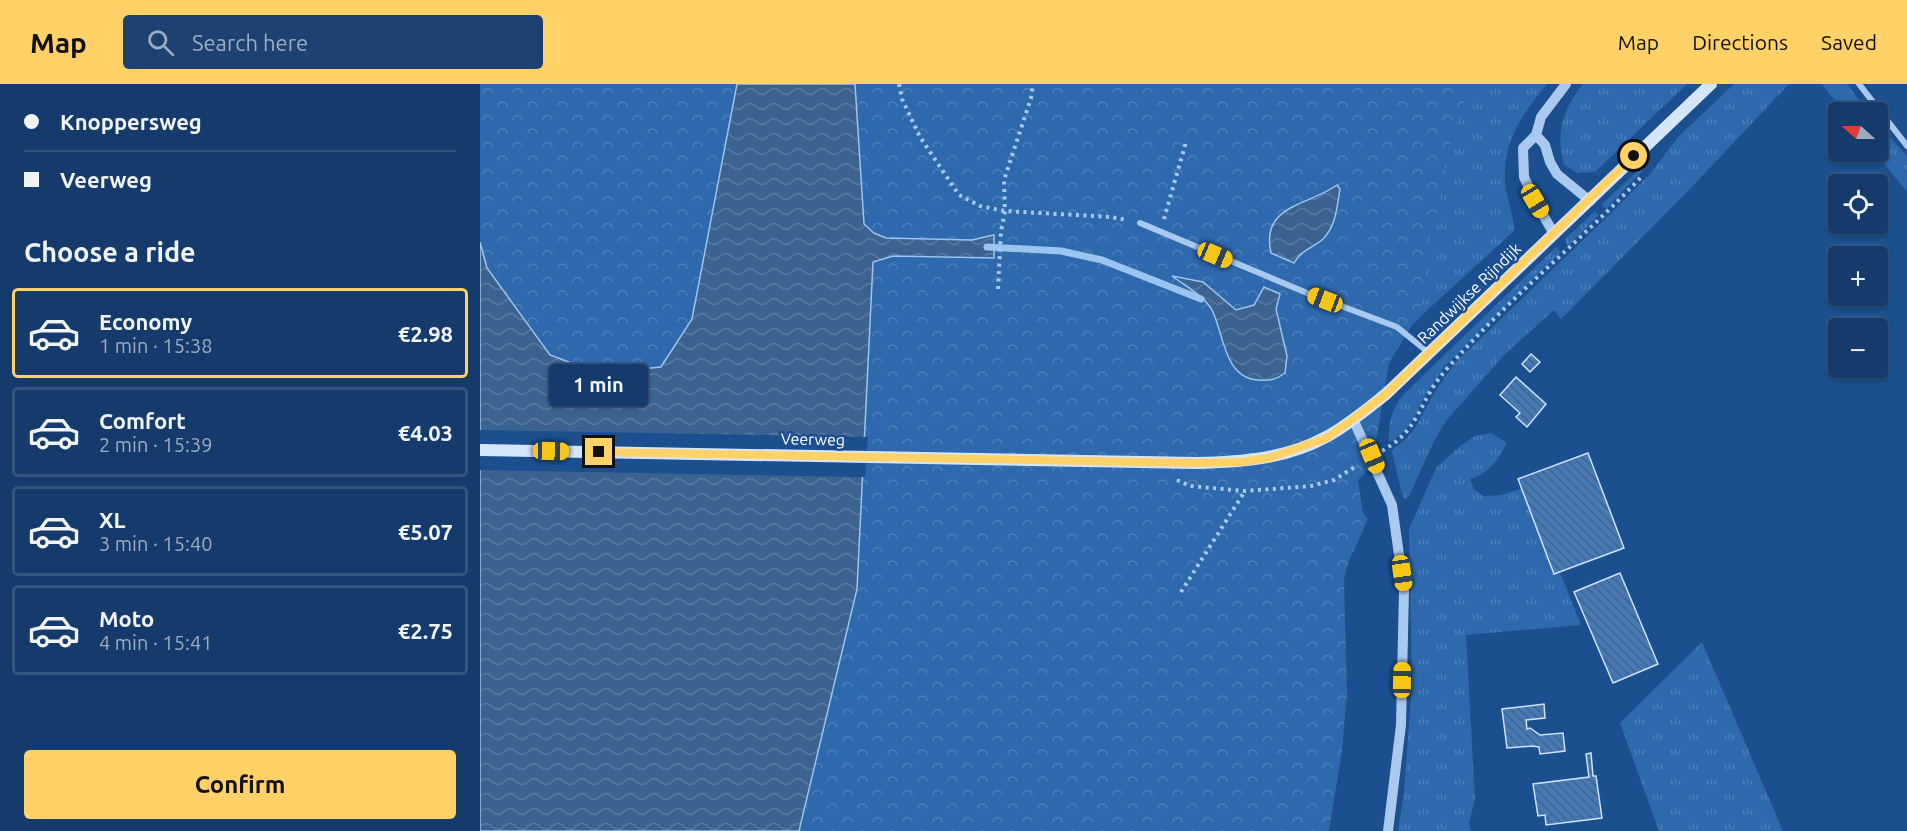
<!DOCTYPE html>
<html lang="en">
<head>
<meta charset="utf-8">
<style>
	body { margin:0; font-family:Ubuntu,sans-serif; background:#1d4271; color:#f1f3f6; height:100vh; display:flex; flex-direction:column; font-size:22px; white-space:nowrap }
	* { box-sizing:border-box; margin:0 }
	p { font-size:20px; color:#9dadc1 }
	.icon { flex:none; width:33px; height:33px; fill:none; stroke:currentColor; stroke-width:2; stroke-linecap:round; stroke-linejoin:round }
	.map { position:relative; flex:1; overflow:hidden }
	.panel { display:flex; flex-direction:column; background:#143b6b; width:480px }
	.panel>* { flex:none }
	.top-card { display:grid; align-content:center; height:132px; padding:0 24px; background:#143b6b }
	.needle { width:39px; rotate:291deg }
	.tools { position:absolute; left:1348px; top:18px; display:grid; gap:12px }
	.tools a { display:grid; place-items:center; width:60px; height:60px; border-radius:6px; background:#143b6b; box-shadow:0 2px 4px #0004,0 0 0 2px #33557e; font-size:30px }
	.end { position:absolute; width:27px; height:27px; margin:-14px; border:8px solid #ffd166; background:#111; box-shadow:0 0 0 3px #111 }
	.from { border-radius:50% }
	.bubble { position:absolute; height:42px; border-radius:6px; background:#143b6b; box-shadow:0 2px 4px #0004,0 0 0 2px #33557e; font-size:20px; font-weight:700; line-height:42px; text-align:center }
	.car { position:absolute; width:18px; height:36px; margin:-18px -9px; border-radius:8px; box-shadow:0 0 4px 2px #0007; background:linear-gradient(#f5c518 24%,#345 0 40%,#f5c518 0 76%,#345 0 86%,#f5c518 0) }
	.top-card b { display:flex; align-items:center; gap:21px; height:57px; font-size:22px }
	.top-card b+b { border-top:2px solid #33557e }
	.top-card i { width:15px; height:15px; background:#f1f3f6 }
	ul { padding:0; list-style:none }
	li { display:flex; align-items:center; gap:18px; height:90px; margin:0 12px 9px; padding:0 12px; border:3px solid #33557e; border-radius:6px }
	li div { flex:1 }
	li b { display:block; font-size:22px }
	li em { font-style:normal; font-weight:700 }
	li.active { border-color:#ffd166 }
	li>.icon { width:54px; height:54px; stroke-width:1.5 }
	h2 { padding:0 24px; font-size:27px; line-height:72px }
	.action { display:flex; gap:12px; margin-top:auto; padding:12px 24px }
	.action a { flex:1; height:69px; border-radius:6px; background:#ffd166; color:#111; font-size:24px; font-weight:700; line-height:69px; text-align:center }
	header { display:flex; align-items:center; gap:36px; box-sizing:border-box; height:84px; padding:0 30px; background:#ffd166; color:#111 }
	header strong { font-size:28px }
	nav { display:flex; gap:33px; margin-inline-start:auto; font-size:21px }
	.search { width:420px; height:54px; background:#1d4271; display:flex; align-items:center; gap:15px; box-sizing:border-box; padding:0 21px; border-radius:6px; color:#9dadc1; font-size:22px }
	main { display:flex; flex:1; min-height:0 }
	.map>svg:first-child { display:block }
	.grass { fill:url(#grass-tufts) }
	.park { fill:url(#park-crowns) }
	.water { fill:url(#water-waves); stroke:#9cc4f0; stroke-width:1.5 }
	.pier { fill:#1b4f8f }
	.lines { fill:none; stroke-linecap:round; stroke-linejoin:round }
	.stream { stroke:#9cc4f0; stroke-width:7 }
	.building { fill:url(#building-back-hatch); stroke:#cfe3fa; stroke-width:1.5 }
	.path { stroke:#a9c9ee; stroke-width:4; stroke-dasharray:3 4.5; stroke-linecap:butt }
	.minor { stroke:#a9c9ee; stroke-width:6 }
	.tertiary { stroke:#a9c9ee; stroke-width:10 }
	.secondary { stroke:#d6e6fa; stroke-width:12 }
	.route { stroke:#ffd166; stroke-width:8 }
	.labels { text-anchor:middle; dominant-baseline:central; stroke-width:5; stroke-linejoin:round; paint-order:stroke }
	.street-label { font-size:16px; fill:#fff; stroke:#1b4f8f }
</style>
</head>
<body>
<header>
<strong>Map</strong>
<div class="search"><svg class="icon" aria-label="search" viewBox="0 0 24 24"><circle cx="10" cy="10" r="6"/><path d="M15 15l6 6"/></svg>Search here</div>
<nav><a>Map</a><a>Directions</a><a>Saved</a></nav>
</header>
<main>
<section class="panel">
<div class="top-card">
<b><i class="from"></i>Knoppersweg</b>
<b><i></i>Veerweg</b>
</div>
<h2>Choose a ride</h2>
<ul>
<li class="active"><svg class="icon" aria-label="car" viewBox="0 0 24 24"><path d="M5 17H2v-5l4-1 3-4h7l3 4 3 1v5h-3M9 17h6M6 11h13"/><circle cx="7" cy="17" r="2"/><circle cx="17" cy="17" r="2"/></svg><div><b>Economy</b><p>1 min · 15:38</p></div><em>€2.98</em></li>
<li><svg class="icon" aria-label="car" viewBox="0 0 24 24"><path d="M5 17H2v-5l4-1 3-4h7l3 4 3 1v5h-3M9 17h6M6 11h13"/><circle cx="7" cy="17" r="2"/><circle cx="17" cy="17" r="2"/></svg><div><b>Comfort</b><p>2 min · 15:39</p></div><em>€4.03</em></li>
<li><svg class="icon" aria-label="car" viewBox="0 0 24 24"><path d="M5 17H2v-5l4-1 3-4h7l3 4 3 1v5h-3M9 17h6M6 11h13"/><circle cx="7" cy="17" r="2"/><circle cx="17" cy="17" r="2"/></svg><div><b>XL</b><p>3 min · 15:40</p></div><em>€5.07</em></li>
<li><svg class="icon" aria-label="car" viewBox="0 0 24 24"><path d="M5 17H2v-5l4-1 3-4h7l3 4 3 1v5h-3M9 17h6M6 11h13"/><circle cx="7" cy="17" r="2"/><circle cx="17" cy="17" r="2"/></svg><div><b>Moto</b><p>4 min · 15:41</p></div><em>€2.75</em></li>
</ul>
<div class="action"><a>Confirm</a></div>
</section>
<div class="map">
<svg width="1427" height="747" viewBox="0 0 1427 747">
	<defs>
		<pattern id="grass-tufts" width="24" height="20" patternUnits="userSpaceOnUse" patternTransform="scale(1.5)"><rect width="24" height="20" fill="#2e69ad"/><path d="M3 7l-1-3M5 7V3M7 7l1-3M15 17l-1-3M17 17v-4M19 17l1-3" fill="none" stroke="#4d80b9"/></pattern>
		<pattern id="park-crowns" width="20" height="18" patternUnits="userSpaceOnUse" patternTransform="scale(1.5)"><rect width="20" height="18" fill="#2e69ad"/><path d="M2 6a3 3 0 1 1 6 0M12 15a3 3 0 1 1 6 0" fill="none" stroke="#4d80b9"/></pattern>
		<pattern id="water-waves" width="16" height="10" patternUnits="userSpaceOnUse" patternTransform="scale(1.5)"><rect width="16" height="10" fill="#3c6290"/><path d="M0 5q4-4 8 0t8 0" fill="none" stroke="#597aa1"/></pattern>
		<pattern id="building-back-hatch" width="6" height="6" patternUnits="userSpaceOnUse" patternTransform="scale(1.5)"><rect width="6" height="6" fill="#4478b7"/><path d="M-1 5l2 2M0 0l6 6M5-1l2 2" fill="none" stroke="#486282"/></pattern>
	</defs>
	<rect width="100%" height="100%" fill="#1b4f8f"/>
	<!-- grass -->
	<path class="grass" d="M 521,0 L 1067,0 C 1040,33 1020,61 1026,106 C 1029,120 1034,133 1034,147 L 931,241 Z
		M 1103,0 L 1207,0 L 1115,88 L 1097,89 L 1084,81 C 1075,50 1083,25 1103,0 Z
		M 1254,0 L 1309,0 L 1209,106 L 1081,235 L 1074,226 L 1025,270 L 966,337 L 955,355 L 929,412 L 925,415 L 923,414 L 912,368 L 914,364 L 925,356 L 935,344 L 954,309 L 975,279 L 1128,132 L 1171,89 L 1197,54 Z
		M 1342,0 L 1367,0 L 1388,28 L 1364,28 Z
		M 1398,40 L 1427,72 L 1427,108 L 1395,68 L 1398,68 Z
		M 1162,83 L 1165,84 L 1126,125 L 1121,121 Z
		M 1115,127 L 1119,131 L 1089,161 L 1086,160 L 1085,155 Z
		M 1076,163 L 1081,168 L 965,282 L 946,310 L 930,341 L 913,357 L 909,357 C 908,341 912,326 921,313 Z
		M 1011,349 L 1027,359 C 1019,376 1008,390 990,395 L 994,405 L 1003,412 L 1021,411 L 1046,403 L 1101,541 L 986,551 L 995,715 L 989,739 L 991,747 L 918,747 L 924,708 L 932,600 L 929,445 L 956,384 L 980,362 L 995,352 Z
		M 1222,558 L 1303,747 L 1179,747 L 1140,639 Z"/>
	<!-- park -->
	<path class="park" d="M 0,0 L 994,0 L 979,27 L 966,77 L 958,126 L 949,158 L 940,234 L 932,241 L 909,279 L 892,382 L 878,396 L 883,429 L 888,435 L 869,477 L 864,495 L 867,608 L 862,667 L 849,747 L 0,747 Z"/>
	<!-- water -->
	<path class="water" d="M 257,0 L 375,0 L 384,140 L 394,149 L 406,154 L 492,156 L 514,151 L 514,174 L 413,172 L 393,178 L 377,505 L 319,747 L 0,747 L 0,158 L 7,184 L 70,271 L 118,289 L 181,283 L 212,235 Z
		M 857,101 L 860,105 C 857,123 856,142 843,155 C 832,165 822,165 814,179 L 791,169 C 780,121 828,122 857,101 Z
		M 692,192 L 723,198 L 756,226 L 774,221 L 784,203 L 800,210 L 796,225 L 807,272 L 805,289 C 796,296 789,297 778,296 C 744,294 744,250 732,226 C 724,212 705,202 692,192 Z"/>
	<!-- pier -->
	<path class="pier" d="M 0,346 L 388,353 L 385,393 L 0,386 Z"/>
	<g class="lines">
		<!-- stream -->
		<path class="stream" d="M 507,163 L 581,167 L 622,176 L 721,215"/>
	</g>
	<!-- building -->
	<path class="building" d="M 1051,270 L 1060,278 L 1050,288 L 1042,280 Z
		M 1036,293 L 1066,320 L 1047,343 L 1036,333 L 1040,329 L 1020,311 Z
		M 1108,369 L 1144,464 L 1074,490 L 1038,395 Z
		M 1140,489 L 1178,580 L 1133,599 L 1094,508 Z
		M 1064,620 L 1065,634 L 1046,636 L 1047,645 L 1050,644 L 1060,651 L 1083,649 L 1085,667 L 1060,670 L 1059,663 L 1052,662 L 1027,664 L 1022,625 Z
		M 1111,669 L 1113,692 L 1116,692 L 1122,734 L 1066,741 L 1065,731 L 1058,732 L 1053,700 L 1109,693 L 1106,670 Z"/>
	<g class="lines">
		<!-- path -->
		<path class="path" d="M 419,0 L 422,15 L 440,53 L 479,111 L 500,122 L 525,127 L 631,133 L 647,136
			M 684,135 L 706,58
			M 518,205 L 521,147 L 525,127 L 524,96 L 551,14 L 553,0
			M 902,367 C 931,350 935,335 950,308 C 959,292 973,278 985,265 C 1041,204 1106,152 1163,91
			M 697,396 L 710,402 L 765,407 L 831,402 L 854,396 L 878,381
			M 701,508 L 765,407"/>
		<!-- minor -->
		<path class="minor" d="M 1379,0 L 1427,62
			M 660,139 L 827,209 L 917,243 L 949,269"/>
		<!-- tertiary -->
		<path class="tertiary" d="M 1056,51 L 1065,61 L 1070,78 L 1077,90 L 1110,117
			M 1074,150 L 1055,117 L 1044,93 L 1043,64 L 1056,51 L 1061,33 L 1086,0
			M 873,335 L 912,421 L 924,506 L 921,641 L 908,747"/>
		<!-- secondary -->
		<path class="secondary" d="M 0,366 L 716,379 C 761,378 806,375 846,353 C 867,342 887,325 906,310 L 1231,0"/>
	</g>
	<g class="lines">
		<!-- route -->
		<path class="route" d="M 119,368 L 716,379 L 760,378 L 789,374 L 846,354 L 873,335 L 906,310 L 1154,72"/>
	</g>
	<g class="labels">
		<!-- street labels -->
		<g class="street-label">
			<text transform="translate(989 209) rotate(-44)">Randwijkse Rijndijk</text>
			<text transform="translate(333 355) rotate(1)">Veerweg</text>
		</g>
	</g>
</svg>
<div class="tools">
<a><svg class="needle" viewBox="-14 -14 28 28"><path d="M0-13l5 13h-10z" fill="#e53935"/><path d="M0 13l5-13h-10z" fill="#9dadc1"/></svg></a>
<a><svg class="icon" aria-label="locate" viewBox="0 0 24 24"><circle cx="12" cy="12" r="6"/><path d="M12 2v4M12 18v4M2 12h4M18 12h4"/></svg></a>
<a>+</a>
<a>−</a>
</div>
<i class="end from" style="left:1154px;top:72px"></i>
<i class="end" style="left:119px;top:368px"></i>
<div class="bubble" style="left:69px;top:280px;width:99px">1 min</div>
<i class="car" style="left:1055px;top:117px;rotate:149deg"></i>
<i class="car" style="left:735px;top:171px;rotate:113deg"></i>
<i class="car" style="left:845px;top:216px;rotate:291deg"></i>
<i class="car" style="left:71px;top:367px;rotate:91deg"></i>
<i class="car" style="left:892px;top:372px;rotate:157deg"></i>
<i class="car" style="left:922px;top:489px;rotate:172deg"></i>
<i class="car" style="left:922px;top:596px;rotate:1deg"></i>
</div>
</main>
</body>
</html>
